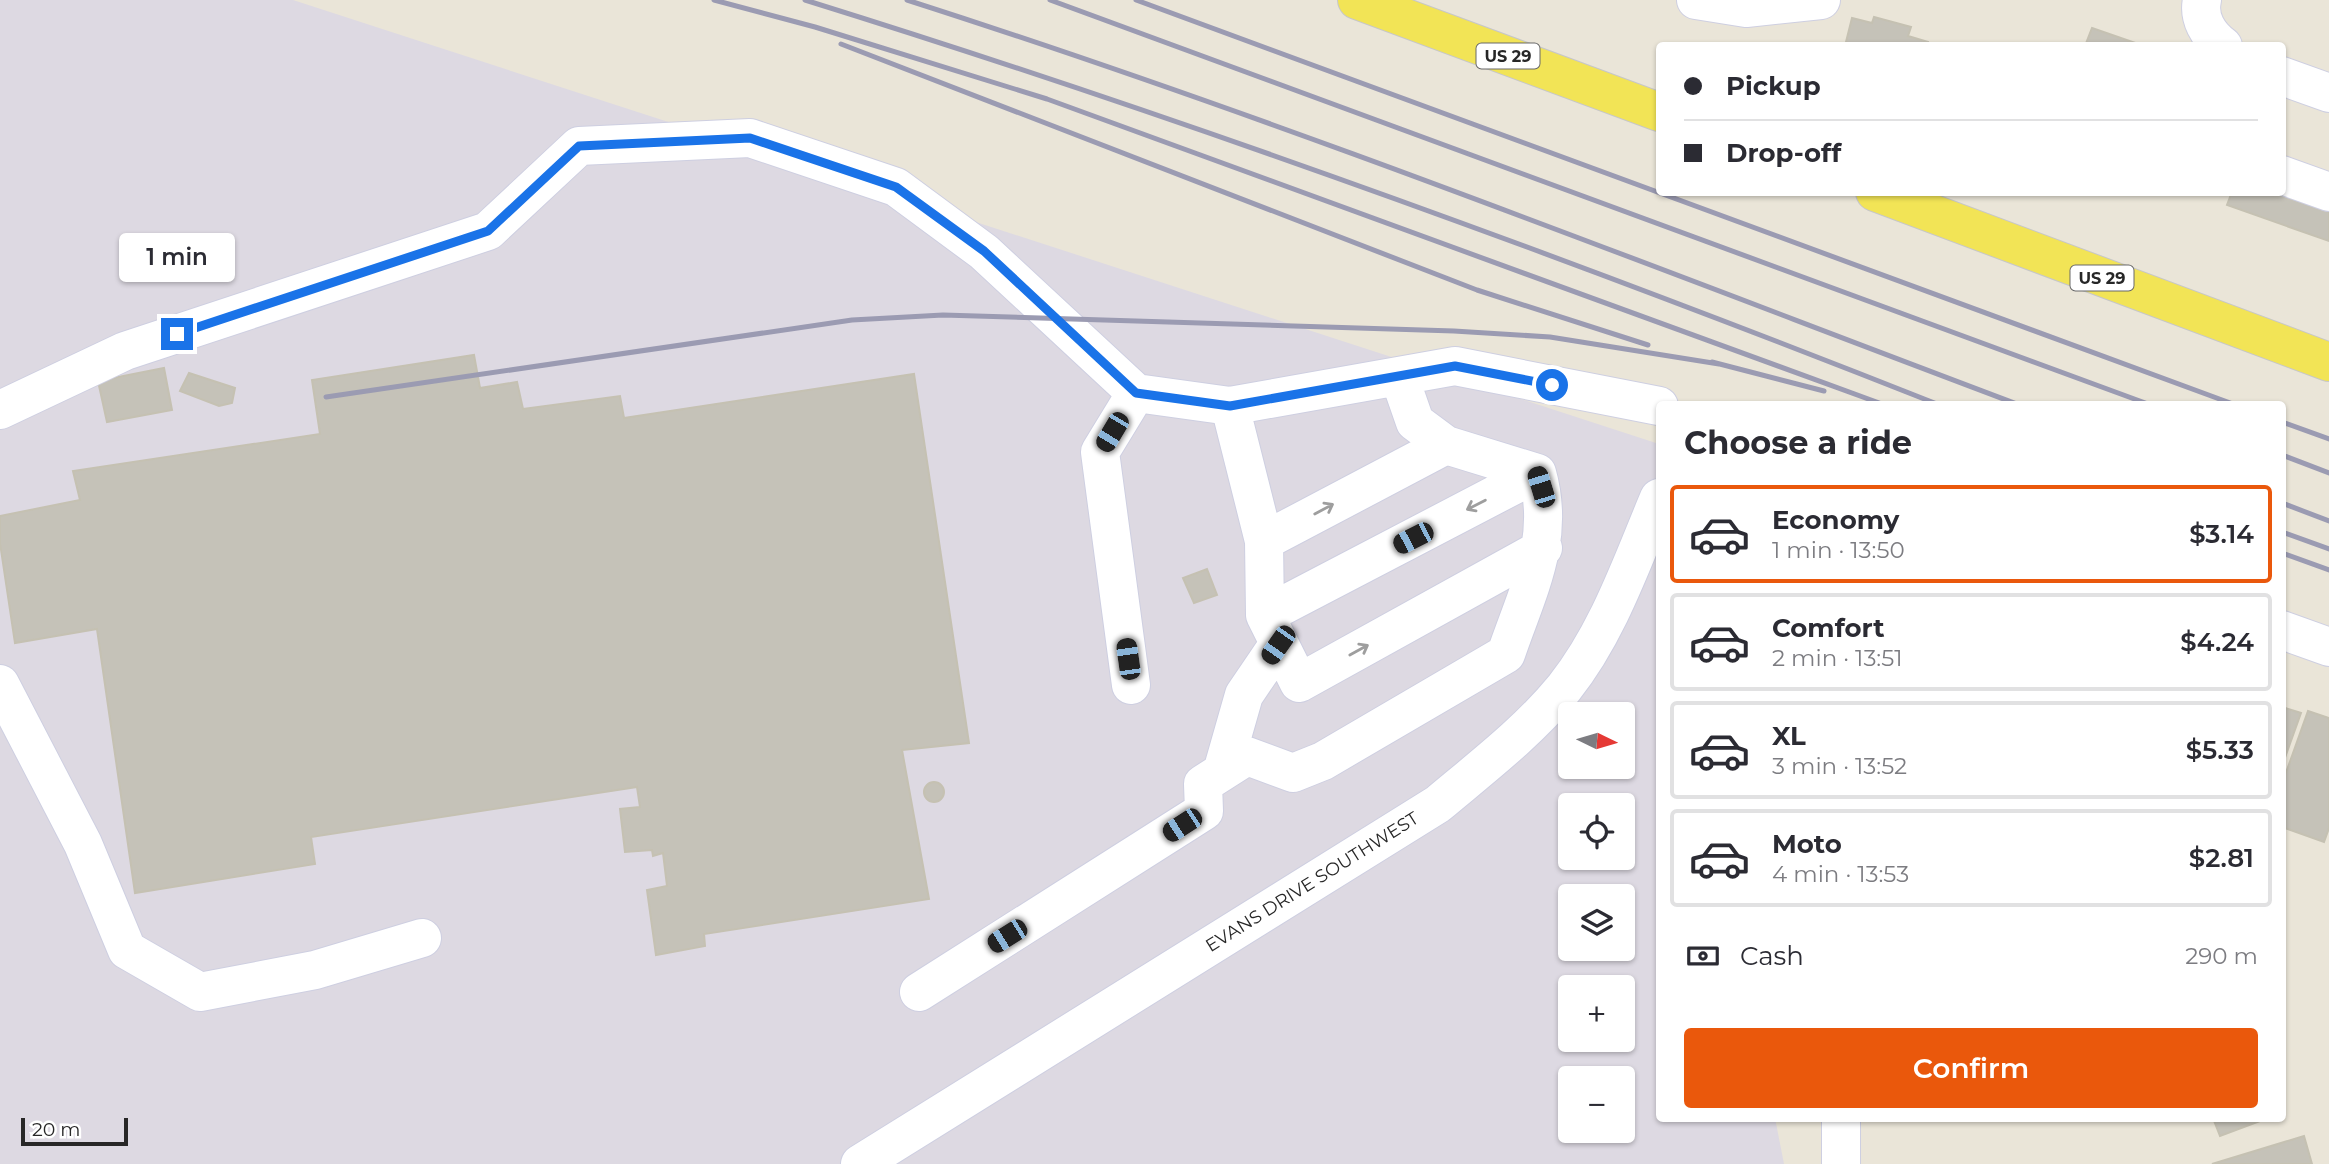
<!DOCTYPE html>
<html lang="en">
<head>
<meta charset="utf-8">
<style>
	body { margin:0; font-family:Montserrat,sans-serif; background:#f7f7f7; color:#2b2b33; height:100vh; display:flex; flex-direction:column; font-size:26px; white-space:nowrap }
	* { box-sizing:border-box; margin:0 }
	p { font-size:23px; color:#7c7c81 }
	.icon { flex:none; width:38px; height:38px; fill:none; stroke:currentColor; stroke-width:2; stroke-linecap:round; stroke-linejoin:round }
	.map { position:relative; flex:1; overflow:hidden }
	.drawer { position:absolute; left:1656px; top:401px; width:630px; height:721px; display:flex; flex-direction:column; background:#fff; border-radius:7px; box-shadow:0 2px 5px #0004 }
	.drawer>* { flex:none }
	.hud { position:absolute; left:1656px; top:42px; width:630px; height:154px; border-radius:7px; box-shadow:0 2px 5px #0004; display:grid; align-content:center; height:154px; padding:0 28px; background:#fff }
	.needle { width:46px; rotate:95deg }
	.buttons { position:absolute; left:1558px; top:702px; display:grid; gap:14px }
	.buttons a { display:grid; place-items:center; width:77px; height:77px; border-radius:7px; background:#fff; box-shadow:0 2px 5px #0004; font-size:35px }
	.scale { position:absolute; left:21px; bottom:18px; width:107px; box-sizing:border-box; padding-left:7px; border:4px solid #272727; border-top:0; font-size:19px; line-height:24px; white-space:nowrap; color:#272727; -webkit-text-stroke:5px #fff; paint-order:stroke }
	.end { position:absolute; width:32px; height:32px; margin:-16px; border:9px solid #1a73e8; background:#fff; box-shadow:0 0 0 4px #fff }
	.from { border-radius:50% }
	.bubble { position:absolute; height:49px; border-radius:7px; background:#fff; box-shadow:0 2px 5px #0004; font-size:23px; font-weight:600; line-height:49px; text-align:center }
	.car { position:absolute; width:21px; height:42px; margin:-21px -10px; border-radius:9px; box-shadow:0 0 5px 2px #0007; background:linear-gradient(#222 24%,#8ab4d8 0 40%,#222 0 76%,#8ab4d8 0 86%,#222 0) }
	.hud b { display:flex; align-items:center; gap:24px; height:66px; font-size:26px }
	.hud b+b { border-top:2px solid #e1e1e2 }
	.hud i { width:18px; height:18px; background:#2b2b33 }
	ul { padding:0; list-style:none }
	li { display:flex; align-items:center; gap:21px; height:98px; margin:0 14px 10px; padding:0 14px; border:4px solid #e1e1e2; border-radius:7px }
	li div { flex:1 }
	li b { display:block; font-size:26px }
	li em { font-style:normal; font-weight:600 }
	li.active { border-color:#ea580c }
	li>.icon { width:63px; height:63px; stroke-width:1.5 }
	h2 { padding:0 28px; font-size:32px; line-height:84px }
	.pay { display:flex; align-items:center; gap:18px; height:77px; padding:0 28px; font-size:26px }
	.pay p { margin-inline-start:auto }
	.action { display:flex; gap:14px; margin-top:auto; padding:14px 28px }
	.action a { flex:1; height:80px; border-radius:7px; background:#ea580c; color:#fff; font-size:28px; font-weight:600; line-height:80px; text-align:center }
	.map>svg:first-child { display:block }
	.industrial { fill:#ddd9e2; fill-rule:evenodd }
	.building { fill:#c5c2b8; stroke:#c5c1b2; stroke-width:2 }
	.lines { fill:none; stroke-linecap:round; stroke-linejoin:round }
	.minor-casing { stroke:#cecfe1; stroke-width:40 }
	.major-casing { stroke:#c7c7c7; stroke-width:40 }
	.minor { stroke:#fff; stroke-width:38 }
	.major { stroke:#f2e456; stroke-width:38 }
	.rail { stroke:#9b9bb2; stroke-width:5 }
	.oneway { stroke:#9e9e9e }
	.route { stroke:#1a73e8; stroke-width:9 }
	.labels { text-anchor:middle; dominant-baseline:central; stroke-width:6; stroke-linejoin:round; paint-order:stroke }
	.shield { fill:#fff; stroke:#686868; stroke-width:2 }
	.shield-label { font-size:16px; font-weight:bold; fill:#272727 }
	.street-label { font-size:18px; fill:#272727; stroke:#fff }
</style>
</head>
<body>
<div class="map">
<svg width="2329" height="1164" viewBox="0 0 2329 1164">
	<rect width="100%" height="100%" fill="#eae5d8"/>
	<!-- industrial -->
	<path class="industrial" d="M 0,0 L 293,0 L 1659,444 L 1659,1118 L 1775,1118 L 1784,1164 L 0,1164 ZM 1570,714 L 1622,714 L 1622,766 L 1570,766 ZM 1570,805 L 1622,805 L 1622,858 L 1570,858 ZM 1570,896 L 1622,896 L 1622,948 L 1570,948 ZM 1570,987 L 1622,987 L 1622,1040 L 1570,1040 ZM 1570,1078 L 1622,1078 L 1622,1130 L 1570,1130 Z"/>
	<!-- building -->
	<path class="building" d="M 1874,17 L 1911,27 L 1908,36 L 1928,42 L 1927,46 L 1845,46 L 1852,18 L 1872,23 Z
		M 2092,28 L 2144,46 L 2085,46 Z
		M 2232,192 L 2282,192 L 2329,207 L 2329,241 L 2227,205 Z
		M 474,355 L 480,388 L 517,382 L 523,409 L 620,396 L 624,418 L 914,374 L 969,743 L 902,750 L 929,899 L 704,934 L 705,946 L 656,955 L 647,890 L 667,886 L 663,853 L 653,856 L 652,850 L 625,852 L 620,809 L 640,807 L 637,787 L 311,837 L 315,864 L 135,893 L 97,629 L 15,643 L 0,543 L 0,516 L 80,500 L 73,471 L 320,434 L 312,380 Z
		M 164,368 L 172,410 L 107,422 L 98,381 Z
		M 189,373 L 235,388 L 232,403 L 219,406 L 180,391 Z
		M 1207,569 L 1217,595 L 1194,603 L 1183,578 Z
		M 2282,707 L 2301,713 L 2282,766 Z
		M 2308,711 L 2329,718 L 2329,828 L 2324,842 L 2282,827 L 2282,784 Z
		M924 792a10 10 0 1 1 20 0a10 10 0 1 1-20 0Z
		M 2213,1118 L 2268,1118 L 2220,1136 Z
		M 2304,1136 L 2312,1164 L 2212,1164 Z"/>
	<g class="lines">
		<!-- minor casing -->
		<g class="minor-casing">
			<path id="minor" d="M 1696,0 L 1746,8 L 1821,0
				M 2202,0 C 2198,18 2208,35 2223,46
				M 2282,76 L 2329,93
				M 2282,175 L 2329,192
				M 1399,376 L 1415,422 L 1446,445 L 1537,473
				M 1230,406 L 1264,541 L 1265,615 L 1299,683 L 1543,548
				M 0,410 L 125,351 L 488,231 L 579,146 L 750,138 L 896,187 L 984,252 L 1136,393 L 1230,406 L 1455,366 L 1659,406
				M 1264,541 L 1446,445
				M 1265,615 L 1537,473
				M 2282,630 L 2329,647
				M 0,684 L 83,844 L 127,950 L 200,992 L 315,970 L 422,938
				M 1131,685 L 1100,452 L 1136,393
				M 1222,772 L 1244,695 L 1278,645
				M 919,992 L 1204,811 L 1203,784 L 1247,756 L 1293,773 L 1323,761 L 1506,654 C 1527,592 1556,540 1537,473
				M 1841,1118 L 1841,1164
				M 860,1164 L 1438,804 C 1482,767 1528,732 1564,688 C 1608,633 1632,562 1659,498"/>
		</g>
		<!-- major casing -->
		<g class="major-casing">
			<path id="major" d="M 1357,0 L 1659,112
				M 1875,192 L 2329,362"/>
		</g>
		<!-- minor -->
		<use href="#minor" class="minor"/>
		<!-- major -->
		<use href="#major" class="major"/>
		<!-- rail -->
		<path class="rail" d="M 714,0 L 815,27 L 1047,99 L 1882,404
			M 805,0 C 1188,119 1565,257 1937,404
			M 907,0 C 1282,120 1648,265 2017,404
			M 1050,0 L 2148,404
			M 1136,0 L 2233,404
			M 841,44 L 1477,290 L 1648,345
			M 1712,362 L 1824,391
			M 326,397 L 852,320 L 943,315 L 1454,331 L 1550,337 L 1719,364
			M 2282,422 L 2329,439
			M 2282,455 L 2329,473
			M 2282,503 L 2329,521
			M 2282,532 L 2329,549
			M 2282,553 L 2329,570"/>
	</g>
	<!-- one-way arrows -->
	<defs><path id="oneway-shaft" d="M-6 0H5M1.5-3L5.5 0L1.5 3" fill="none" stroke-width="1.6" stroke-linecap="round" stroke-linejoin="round" transform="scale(1.75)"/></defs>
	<g class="oneway">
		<use href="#oneway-shaft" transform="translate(1476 505) rotate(153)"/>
		<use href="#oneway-shaft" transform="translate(1324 509) rotate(-28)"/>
		<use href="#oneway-shaft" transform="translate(1359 650) rotate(-29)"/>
	</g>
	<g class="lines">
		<!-- route -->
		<path class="route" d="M 177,334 L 488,231 L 579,146 L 750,138 L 896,187 L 984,251 L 1136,393 L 1230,406 L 1455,366 L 1552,385"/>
	</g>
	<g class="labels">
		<!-- shield labels -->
		<g class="shield">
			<rect x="1476.5" y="43.5" width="63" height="25" rx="5"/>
			<rect x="2070.5" y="265.5" width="63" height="25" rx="5"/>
		</g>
		<g class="shield-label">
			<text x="1508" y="56">US 29</text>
			<text x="2102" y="278">US 29</text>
		</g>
		<!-- street labels -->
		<g class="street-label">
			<text transform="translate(1312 882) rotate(-32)">EVANS DRIVE SOUTHWEST</text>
		</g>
	</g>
</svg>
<div class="buttons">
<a><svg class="needle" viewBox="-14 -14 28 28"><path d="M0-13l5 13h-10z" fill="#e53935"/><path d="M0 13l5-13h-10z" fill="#7c7c81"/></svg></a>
<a><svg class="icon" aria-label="locate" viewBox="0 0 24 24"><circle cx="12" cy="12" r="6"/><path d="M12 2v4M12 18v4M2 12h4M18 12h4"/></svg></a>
<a><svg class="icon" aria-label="layers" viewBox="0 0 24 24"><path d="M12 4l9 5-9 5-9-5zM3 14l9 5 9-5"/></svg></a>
<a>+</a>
<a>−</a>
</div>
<div class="scale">20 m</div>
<i class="end from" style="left:1552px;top:385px"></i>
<i class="end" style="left:177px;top:334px"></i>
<div class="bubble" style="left:119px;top:233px;width:116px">1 min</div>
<i class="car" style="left:1112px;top:432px;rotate:211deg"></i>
<i class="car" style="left:1541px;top:487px;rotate:343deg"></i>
<i class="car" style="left:1413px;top:538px;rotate:243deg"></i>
<i class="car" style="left:1278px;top:645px;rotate:215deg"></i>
<i class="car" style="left:1128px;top:659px;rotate:352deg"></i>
<i class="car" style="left:1182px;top:825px;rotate:237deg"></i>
<i class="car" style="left:1007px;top:936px;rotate:238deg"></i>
<div class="hud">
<b><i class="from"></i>Pickup</b>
<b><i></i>Drop-off</b>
</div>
<section class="drawer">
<h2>Choose a ride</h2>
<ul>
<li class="active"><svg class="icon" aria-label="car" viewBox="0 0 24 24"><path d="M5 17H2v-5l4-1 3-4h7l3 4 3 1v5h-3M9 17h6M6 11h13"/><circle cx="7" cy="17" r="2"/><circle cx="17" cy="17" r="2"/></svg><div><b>Economy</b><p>1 min · 13:50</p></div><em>$3.14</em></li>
<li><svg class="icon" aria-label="car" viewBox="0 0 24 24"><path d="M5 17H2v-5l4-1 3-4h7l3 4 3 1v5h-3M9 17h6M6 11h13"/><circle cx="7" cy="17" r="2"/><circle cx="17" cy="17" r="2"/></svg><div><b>Comfort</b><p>2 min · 13:51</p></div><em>$4.24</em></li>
<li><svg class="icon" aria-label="car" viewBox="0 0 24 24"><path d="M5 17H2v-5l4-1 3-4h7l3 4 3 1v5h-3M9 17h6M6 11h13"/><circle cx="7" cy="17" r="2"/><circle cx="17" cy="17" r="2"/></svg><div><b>XL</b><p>3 min · 13:52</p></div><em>$5.33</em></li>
<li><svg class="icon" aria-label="car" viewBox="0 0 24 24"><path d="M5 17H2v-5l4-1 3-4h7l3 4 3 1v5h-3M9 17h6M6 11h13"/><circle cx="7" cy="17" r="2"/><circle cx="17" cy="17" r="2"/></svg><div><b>Moto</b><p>4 min · 13:53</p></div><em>$2.81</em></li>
</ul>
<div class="pay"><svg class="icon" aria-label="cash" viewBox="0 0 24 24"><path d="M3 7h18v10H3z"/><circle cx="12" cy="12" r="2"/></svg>Cash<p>290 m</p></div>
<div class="action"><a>Confirm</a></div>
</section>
</div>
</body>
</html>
